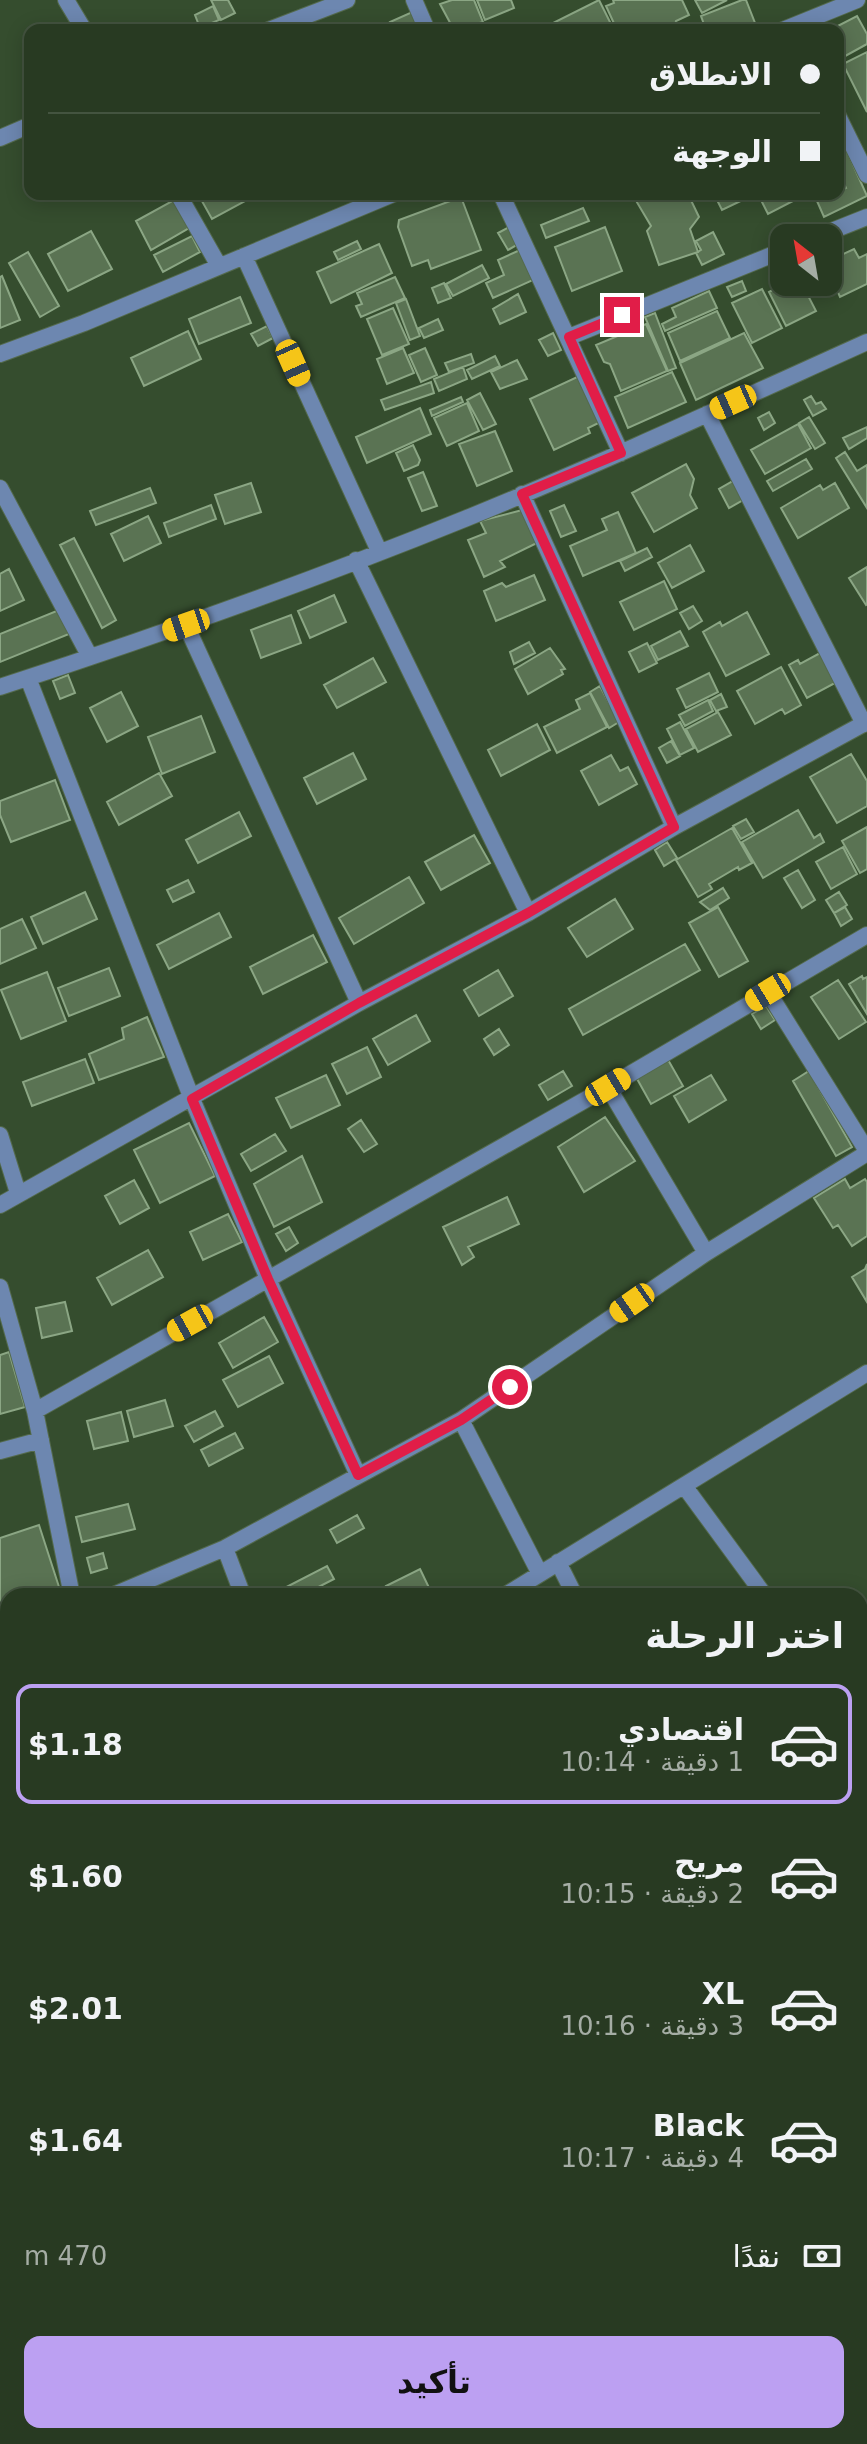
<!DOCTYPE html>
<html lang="ar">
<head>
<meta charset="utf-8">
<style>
	body { margin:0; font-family:"DejaVu Sans",Vazirmatn,sans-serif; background:#30412a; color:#f1f3f6; direction:rtl; height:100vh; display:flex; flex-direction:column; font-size:30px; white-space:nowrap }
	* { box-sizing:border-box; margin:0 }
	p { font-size:26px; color:#a5ada5 }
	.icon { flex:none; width:44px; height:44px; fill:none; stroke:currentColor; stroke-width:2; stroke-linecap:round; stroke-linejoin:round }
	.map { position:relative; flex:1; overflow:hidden; direction:ltr }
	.side { position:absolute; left:0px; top:1588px; width:868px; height:856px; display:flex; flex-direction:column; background:#283a22; border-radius:24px 24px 0 0; box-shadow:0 4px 20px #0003,0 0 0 2px #445440; direction:rtl }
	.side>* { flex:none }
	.top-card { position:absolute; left:24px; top:24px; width:820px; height:176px; border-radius:16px; box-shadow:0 4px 20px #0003,0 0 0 2px #445440; direction:rtl; display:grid; align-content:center; height:176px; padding:0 24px; background:#283a22 }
	.needle { width:52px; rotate:329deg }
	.controls { position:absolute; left:770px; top:224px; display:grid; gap:16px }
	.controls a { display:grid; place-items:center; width:72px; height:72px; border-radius:16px; background:#283a22; box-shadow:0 4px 20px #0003,0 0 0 2px #445440; font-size:40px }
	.end { position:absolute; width:36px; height:36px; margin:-18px; border:10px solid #e11d48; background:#fff; box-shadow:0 0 0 4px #fff }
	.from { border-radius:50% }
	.car { position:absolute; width:24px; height:48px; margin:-24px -12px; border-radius:10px; box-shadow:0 0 6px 2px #0007; background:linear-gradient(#f5c518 24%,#345 0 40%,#f5c518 0 76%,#345 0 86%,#f5c518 0) }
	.top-card b { display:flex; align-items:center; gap:28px; height:76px; font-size:30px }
	.top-card b+b { border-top:2px solid #445440 }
	.top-card i { width:20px; height:20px; background:#f1f3f6 }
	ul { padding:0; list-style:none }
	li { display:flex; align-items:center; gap:24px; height:120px; margin:0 16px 12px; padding:0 8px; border:4px solid transparent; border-radius:16px }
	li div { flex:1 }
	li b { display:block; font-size:30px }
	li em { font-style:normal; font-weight:800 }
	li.on { border-color:#bca0f2 }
	li>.icon { width:72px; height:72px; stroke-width:1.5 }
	h2 { padding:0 24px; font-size:36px; line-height:96px }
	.pay { display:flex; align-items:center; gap:20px; height:88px; padding:0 24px; font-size:30px }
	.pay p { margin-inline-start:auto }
	.primary-button { display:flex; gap:16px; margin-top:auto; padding:16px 24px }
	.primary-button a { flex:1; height:92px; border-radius:16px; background:#bca0f2; color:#111; font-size:32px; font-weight:800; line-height:92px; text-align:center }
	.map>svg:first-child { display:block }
	.building { fill:#5a7353; stroke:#8ba684; stroke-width:2 }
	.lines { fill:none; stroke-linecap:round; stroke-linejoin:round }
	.minor-casing { stroke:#546a4d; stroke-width:18 }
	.minor { stroke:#6d87b0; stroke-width:16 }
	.route { stroke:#e11d48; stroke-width:10 }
</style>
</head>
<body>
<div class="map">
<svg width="867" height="2444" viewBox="0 0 867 2444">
	<rect width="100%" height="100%" fill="#354d2e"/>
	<!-- building -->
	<path class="building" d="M 211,0 L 228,0 L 235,13 L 221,20 Z
		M 452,0 L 474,0 L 483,22 L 454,30 L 440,4 Z
		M 477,0 L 511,0 L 514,8 L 485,20 Z
		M 599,0 L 614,30 L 542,30 L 541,29 Z
		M 613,0 L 682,0 L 689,15 L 676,21 L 674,30 L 657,30 L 655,24 L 641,30 L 617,30 L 606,6 L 614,3 Z
		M 695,0 L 727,0 L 702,13 Z
		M 742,0 L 746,0 L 755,23 L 737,30 L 706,30 L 701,16 Z
		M 213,6 L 219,20 L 200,28 L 195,15 Z
		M 419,9 L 428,30 L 394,30 L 390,22 Z
		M 857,16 L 867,34 L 867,44 L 838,60 L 838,30 L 830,30 Z
		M 867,52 L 867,112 L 843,64 Z
		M 847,151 L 867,196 L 824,217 L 817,201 L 838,194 L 838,191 L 846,188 L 838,171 L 838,155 Z
		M 198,194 L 258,194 L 212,219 Z
		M 645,194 L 688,194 L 699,217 L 690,229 L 698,252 L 659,265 L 647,231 L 651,226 L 635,199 Z
		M 714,194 L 747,194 L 749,197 L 722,210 Z
		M 758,194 L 790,194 L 793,201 L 768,214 Z
		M 461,197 L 481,250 L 431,269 L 428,260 L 412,266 L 398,227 L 399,220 Z
		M 174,200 L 189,228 L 151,250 L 136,221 Z
		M 583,208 L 589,221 L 546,238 L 541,225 Z
		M 511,226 L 520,243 L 508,250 L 498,233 Z
		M 605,227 L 622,271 L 572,291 L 555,247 Z
		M 91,231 L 112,269 L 68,291 L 48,254 Z
		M 713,232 L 724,254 L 702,265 L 696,253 L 701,250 L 696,241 Z
		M 192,236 L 200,252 L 163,272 L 154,255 Z
		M 357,241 L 361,249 L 338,260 L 334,252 Z
		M 379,244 L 392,273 L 331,303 L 317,272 Z
		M 531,245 L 544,275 L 493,298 L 486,283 L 504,275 L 498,260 Z
		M 854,249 L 859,258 L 867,254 L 867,284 L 840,297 L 828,270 L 842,263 L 839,256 Z
		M 28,252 L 59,306 L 40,317 L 9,263 Z
		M 482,265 L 489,278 L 453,296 L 446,284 Z
		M 2,276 L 20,320 L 0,328 L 0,277 Z
		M 395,277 L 405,298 L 361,317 L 356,306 L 362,304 L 357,293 Z
		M 742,281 L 746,291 L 732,297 L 727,287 Z
		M 788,282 L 801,282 L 816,311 L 786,326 L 769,292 Z
		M 444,283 L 451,298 L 438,303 L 432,288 Z
		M 762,289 L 782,328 L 752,343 L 732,303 Z
		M 709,291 L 717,308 L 665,331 L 662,324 L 676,317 L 672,308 Z
		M 518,294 L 526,312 L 500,324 L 493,309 Z
		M 240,297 L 251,323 L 199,344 L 189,319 Z
		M 406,299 L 420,336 L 410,340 L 396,303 Z
		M 393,308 L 409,344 L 382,355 L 367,319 Z
		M 717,311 L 730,338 L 680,361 L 668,333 Z
		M 655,313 L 676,368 L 668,371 L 645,317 Z
		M 438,319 L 443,330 L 424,338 L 419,328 Z
		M 646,324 L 667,371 L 621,391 L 610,364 L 604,362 L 596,345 Z
		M 267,326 L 273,338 L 258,346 L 251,334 Z
		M 188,331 L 201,359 L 144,386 L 131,358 Z
		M 553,333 L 561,350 L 548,356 L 539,340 Z
		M 744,333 L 763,368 L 696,400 L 680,363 Z
		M 403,348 L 414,373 L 387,384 L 377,359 Z
		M 425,348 L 437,375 L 421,382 L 409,355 Z
		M 471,354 L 474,363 L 449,372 L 445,363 Z
		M 495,356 L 500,366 L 472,379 L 467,370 Z
		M 517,360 L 527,379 L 500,389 L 491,372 Z
		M 463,367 L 467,379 L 439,391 L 434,379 Z
		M 590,371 L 611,417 L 588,428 L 590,433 L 554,450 L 530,399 Z
		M 672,372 L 686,402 L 628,428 L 615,397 Z
		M 431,382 L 434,393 L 385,410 L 381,400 Z
		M 480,393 L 496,424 L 483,430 L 467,400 Z
		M 811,396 L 816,404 L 821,402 L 826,409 L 813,416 L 804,400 Z
		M 461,397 L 463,402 L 432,416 L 430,410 Z
		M 467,403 L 479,431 L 447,446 L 434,418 Z
		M 420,408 L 431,434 L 367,463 L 356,437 Z
		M 769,412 L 775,423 L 764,430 L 758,418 Z
		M 809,417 L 825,443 L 815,449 L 799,423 Z
		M 798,424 L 811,448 L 765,474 L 751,450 Z
		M 867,427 L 867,438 L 849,449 L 843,438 Z
		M 495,431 L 512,471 L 477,486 L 459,444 Z
		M 413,445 L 420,460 L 418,465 L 404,471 L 396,453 Z
		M 845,452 L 857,471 L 867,465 L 867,508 L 836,458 Z
		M 806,459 L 812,469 L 773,491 L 767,481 Z
		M 686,464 L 694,479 L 690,495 L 697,508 L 654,532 L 632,493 Z
		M 423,472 L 437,506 L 422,511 L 408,478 Z
		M 733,481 L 743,500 L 729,508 L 719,489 Z
		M 251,483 L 261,512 L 225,524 L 215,495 Z
		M 835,483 L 849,508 L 798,538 L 781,508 L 820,485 L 823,490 Z
		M 150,488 L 156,503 L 96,525 L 90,511 Z
		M 211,505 L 216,519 L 169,537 L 164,523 Z
		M 564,505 L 576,531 L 561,537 L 550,511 Z
		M 526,509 L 547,538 L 500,561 L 505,567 L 484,577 L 468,540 L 486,533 L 480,521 Z
		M 618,512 L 636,553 L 583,576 L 570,546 L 607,530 L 602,519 Z
		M 148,516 L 161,543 L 124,561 L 111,534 Z
		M 74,538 L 116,620 L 102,628 L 60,545 Z
		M 690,545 L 704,571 L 672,588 L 658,563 Z
		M 647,548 L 652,557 L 625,571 L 620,561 Z
		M 867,567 L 867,604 L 866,605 L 849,578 Z
		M 9,569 L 24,600 L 0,611 L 0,574 Z
		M 534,575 L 545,600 L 496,621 L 484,591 L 502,583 L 506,587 Z
		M 664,581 L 677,609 L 634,630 L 620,602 Z
		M 334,595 L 346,622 L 310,638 L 298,611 Z
		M 693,606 L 702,621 L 689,629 L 680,613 Z
		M 59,610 L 69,634 L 0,662 L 0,634 Z
		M 747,612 L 769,654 L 726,676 L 703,632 L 720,622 L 722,626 Z
		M 291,615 L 301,643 L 261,658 L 251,630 Z
		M 680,631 L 688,646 L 658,660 L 651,646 Z
		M 529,642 L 535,653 L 514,664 L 510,652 Z
		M 647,643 L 657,663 L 639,672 L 629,652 Z
		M 550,648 L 565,669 L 561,670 L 563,674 L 528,694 L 515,669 Z
		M 822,652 L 835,683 L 807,698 L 789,665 L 798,660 L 800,664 Z
		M 373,658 L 386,682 L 337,708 L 324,685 Z
		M 781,667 L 801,705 L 785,714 L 782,709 L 755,724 L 737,691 Z
		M 709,673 L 718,692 L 686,708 L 677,689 Z
		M 68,675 L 75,693 L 60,699 L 53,681 Z
		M 600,686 L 619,722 L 609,728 L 590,692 Z
		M 121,692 L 138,726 L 107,742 L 90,708 Z
		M 590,693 L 607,727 L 557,753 L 544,727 L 580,709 L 576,700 Z
		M 721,694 L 727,707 L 716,711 L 710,700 Z
		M 708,700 L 713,711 L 685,726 L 679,715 Z
		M 718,712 L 731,735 L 698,752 L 686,729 Z
		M 201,716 L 215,752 L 162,774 L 148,737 Z
		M 680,722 L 694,748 L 680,755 L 667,729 Z
		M 537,724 L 550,750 L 501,776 L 488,750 Z
		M 671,741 L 680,756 L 667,763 L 659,748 Z
		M 353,753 L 366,779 L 317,804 L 304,778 Z
		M 851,754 L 867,781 L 867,806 L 837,823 L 810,777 Z
		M 611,755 L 620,771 L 628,767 L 637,784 L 599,805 L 581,771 Z
		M 159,773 L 172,796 L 119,825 L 107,802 Z
		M 55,780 L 70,820 L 11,842 L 0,815 L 0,801 Z
		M 798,810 L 814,838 L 820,834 L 824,842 L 763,878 L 742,842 Z
		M 239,812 L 251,836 L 198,863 L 186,840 Z
		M 746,819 L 754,832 L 741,839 L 733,826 Z
		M 867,827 L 867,869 L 860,873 L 842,841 Z
		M 732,828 L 752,863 L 739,870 L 738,867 L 709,884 L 712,889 L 698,897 L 676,860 Z
		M 474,835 L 490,863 L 441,890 L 425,862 Z
		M 667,842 L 677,858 L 664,866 L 655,850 Z
		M 843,847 L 857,874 L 831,889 L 816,862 Z
		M 798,870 L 815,900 L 802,908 L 784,878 Z
		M 409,877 L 424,903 L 354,944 L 339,918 Z
		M 188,880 L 194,892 L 173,902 L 167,890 Z
		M 723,888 L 729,898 L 710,910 L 700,902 Z
		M 85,892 L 97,919 L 43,944 L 31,917 Z
		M 839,892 L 847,905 L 834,913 L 826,900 Z
		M 615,899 L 633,929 L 587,957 L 568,928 Z
		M 718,907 L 748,961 L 719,977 L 689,923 Z
		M 845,907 L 852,919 L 841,926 L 834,913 Z
		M 219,913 L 231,937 L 169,969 L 157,945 Z
		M 22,919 L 36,948 L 0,964 L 0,929 Z
		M 313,935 L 327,962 L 263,994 L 250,967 Z
		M 685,944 L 700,970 L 583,1035 L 569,1009 Z
		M 109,968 L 120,996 L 69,1016 L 58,988 Z
		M 498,970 L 513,996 L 479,1016 L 464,990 Z
		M 47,972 L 66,1021 L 21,1039 L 1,990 Z
		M 862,976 L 863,979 L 867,977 L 867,1014 L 849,984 Z
		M 838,980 L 866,1022 L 839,1039 L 811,997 Z
		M 766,1006 L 775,1020 L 761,1029 L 752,1014 Z
		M 416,1015 L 430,1041 L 388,1065 L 373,1039 Z
		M 147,1017 L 164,1057 L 99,1080 L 89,1054 L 124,1039 L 122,1028 Z
		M 499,1029 L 509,1045 L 494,1055 L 484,1039 Z
		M 367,1047 L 381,1077 L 347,1094 L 332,1064 Z
		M 667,1058 L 683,1086 L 651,1104 L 636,1077 Z
		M 85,1059 L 94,1083 L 32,1106 L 23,1082 Z
		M 563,1071 L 572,1086 L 548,1100 L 539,1085 Z
		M 809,1071 L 852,1147 L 836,1156 L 793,1081 Z
		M 326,1075 L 340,1105 L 291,1128 L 276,1098 Z
		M 711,1075 L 726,1100 L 689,1122 L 674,1096 Z
		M 605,1117 L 635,1161 L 584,1192 L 558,1147 Z
		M 361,1120 L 377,1144 L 364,1152 L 348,1129 Z
		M 189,1123 L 215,1176 L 160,1203 L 134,1150 Z
		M 275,1134 L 286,1151 L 251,1171 L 241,1154 Z
		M 302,1156 L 322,1202 L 274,1227 L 254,1184 Z
		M 845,1179 L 850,1188 L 865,1179 L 867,1182 L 867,1236 L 852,1246 L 838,1225 L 833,1228 L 814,1198 Z
		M 134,1180 L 149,1208 L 120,1224 L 105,1196 Z
		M 507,1197 L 519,1224 L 468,1247 L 474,1257 L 462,1265 L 443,1227 Z
		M 228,1214 L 242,1242 L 203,1260 L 190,1232 Z
		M 289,1227 L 298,1243 L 286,1251 L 276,1234 Z
		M 148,1250 L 163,1277 L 112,1305 L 97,1278 Z
		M 867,1264 L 867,1302 L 852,1277 L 865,1269 Z
		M 65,1302 L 72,1331 L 42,1338 L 36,1308 Z
		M 264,1317 L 278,1342 L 233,1368 L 219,1343 Z
		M 9,1352 L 25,1407 L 0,1414 L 0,1355 Z
		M 269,1356 L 283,1383 L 238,1407 L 223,1380 Z
		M 165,1400 L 173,1426 L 134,1437 L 127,1411 Z
		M 215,1411 L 223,1426 L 194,1442 L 185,1426 Z
		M 121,1412 L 128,1441 L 94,1449 L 87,1421 Z
		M 235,1433 L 243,1448 L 209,1466 L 201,1450 Z
		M 128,1504 L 135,1529 L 82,1542 L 76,1517 Z
		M 357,1515 L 364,1528 L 337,1543 L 330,1530 Z
		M 39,1525 L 60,1590 L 40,1596 L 8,1596 L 8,1606 L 0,1609 L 0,1538 Z
		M 103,1553 L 107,1568 L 91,1573 L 87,1558 Z
		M 327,1566 L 334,1579 L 301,1596 L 269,1596 Z
		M 420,1569 L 433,1596 L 391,1596 L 386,1586 Z
		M 8,1766 L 8,1801 L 0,1803 L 0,1768 Z
		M 867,2007 L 867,2089 L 860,2092 L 860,2010 Z
		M 8,2156 L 8,2186 L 0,2187 L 0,2158 Z
		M 8,2235 L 8,2267 L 0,2269 L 0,2236 Z"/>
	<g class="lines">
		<!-- minor casing -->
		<g class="minor-casing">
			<path id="minor" d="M 66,0 L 84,30
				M 414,0 L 427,30
				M 269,30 L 347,0
				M 783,30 L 857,0
				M 838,116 L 867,175
				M 0,138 L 30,125
				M 178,194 L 219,266
				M 501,194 L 621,453
				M 814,238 L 867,217
				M 244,256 L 379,551
				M 569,337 L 784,250
				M 0,354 L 84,323 L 393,194
				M 707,414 L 864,724
				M 0,488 L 90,657
				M 522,494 L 674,827
				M 356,560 L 528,913
				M 186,625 L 359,1003
				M 28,678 L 192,1099 L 268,1279 L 358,1475
				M 0,687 C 157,636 314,580 467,518 C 602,463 734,402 867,342
				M 768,992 L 867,1151
				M 608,1087 L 706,1253
				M 0,1135 L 18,1193
				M 0,1205 L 359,1003 L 528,913 L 674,827 L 867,722
				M 0,1287 L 35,1411 L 72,1596
				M 35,1411 L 608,1087 L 867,935
				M 461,1420 L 540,1574
				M 0,1451 L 41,1440
				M 685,1487 L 765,1596
				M 225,1548 L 243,1596
				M 558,1562 L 575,1596
				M 111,1596 L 225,1548 L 461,1420 L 706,1253 L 867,1153
				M 504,1596 L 867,1373
				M 0,1632 L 8,1630
				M 860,1732 L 867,1724
				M 0,2022 L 3,2032
				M 860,2141 L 867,2138
				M 860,2293 L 867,2307
				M 492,2436 L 496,2444
				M 168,2444 L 201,2437
				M 540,2444 L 557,2436"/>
		</g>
		<!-- minor -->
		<use href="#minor" class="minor"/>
	</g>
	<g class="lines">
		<!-- route -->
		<path class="route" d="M 510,1387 L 461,1420 L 358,1475 L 268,1279 L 192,1099 L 359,1003 L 528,913 L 674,827 L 522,494 L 621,453 L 569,337 L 622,315"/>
	</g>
</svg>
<div class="controls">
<a><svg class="needle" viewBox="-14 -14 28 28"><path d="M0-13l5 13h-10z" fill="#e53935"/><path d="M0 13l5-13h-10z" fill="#a5ada5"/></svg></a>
</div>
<i class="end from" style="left:510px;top:1387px"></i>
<i class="end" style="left:622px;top:315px"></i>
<i class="car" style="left:293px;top:363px;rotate:156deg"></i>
<i class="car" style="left:733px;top:402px;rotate:246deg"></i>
<i class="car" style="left:186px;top:625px;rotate:251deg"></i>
<i class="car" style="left:768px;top:992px;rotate:239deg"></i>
<i class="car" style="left:608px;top:1087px;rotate:59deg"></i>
<i class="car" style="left:632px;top:1303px;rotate:235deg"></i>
<i class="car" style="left:190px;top:1323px;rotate:241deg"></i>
<div class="top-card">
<b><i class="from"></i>الانطلاق</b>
<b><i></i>الوجهة</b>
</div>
<section class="side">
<h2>اختر الرحلة</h2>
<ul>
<li class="on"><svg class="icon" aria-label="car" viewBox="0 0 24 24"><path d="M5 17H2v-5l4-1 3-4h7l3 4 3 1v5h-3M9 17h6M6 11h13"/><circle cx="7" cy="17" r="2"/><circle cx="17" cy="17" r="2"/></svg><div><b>اقتصادي</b><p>1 دقيقة · 10:14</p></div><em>$1.18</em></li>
<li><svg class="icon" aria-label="car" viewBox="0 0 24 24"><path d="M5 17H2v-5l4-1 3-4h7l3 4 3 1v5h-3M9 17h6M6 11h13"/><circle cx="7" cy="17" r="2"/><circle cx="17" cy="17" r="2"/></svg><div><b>مريح</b><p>2 دقيقة · 10:15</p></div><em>$1.60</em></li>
<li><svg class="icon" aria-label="car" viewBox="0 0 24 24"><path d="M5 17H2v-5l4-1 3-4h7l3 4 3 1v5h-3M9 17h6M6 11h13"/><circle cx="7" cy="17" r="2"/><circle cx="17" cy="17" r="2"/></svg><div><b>XL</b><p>3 دقيقة · 10:16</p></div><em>$2.01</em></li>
<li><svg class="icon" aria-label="car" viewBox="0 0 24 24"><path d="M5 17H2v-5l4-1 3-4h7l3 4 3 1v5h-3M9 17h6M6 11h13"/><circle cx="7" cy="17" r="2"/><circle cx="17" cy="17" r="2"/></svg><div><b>Black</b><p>4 دقيقة · 10:17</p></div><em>$1.64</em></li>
</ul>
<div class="pay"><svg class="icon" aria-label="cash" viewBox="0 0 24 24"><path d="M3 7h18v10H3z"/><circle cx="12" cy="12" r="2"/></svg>نقدًا<p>470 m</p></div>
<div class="primary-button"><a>تأكيد</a></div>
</section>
</div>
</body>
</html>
